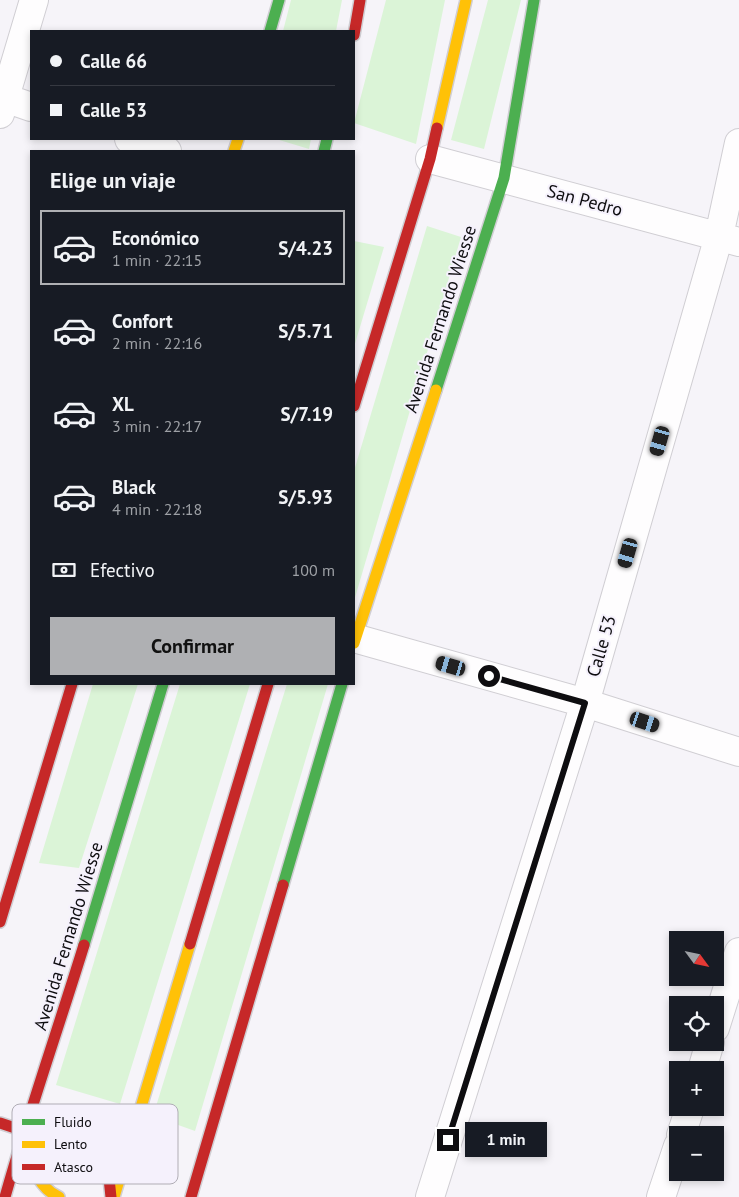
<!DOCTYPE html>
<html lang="es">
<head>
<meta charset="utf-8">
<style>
	body { margin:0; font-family:"PT Sans",sans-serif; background:#242831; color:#f1f3f6; height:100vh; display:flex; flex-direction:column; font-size:19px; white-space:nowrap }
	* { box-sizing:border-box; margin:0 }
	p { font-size:16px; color:#9ea1a6 }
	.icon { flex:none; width:28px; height:28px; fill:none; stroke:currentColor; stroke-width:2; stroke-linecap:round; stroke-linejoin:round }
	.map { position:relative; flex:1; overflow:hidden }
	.side { position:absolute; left:30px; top:150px; width:325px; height:535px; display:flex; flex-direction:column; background:#171b24; border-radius:0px; box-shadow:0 2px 8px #0003 }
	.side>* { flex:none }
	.banner { position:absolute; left:30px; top:30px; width:325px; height:110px; border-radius:0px; box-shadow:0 2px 8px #0003; display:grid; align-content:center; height:110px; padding:0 20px; background:#171b24 }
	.needle { width:32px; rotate:123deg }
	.controls { position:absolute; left:669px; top:931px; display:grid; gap:10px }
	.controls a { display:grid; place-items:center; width:55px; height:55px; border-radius:0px; background:#171b24; box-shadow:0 2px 8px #0003; font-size:25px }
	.end { position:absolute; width:22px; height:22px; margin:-11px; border:6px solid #0e0d10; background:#fff; box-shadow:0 0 0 2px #fff }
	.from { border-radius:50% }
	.bubble { position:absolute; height:35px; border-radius:0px; background:#171b24; box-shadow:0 2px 8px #0003; font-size:16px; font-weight:700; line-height:35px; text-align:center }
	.car { position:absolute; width:15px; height:30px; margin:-15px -8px; border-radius:6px; box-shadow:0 0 4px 1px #0007; background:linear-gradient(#222 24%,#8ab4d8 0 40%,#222 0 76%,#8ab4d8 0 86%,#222 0) }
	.banner b { display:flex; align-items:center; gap:18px; height:48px; font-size:19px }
	.banner b+b { border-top:1px solid #363941 }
	.banner i { width:12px; height:12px; background:#f1f3f6 }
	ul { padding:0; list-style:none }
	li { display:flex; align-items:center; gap:15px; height:75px; margin:0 10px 8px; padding:0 10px; border:2px solid transparent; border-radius:0px }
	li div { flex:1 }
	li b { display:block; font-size:19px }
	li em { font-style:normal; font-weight:700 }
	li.on { border-color:#afb0b3 }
	li>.icon { width:45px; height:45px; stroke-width:1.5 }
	h2 { padding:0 20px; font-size:22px; line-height:60px }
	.pay { display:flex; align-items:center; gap:12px; height:55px; padding:0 20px; font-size:19px }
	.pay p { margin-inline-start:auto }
	.primary-button { display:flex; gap:10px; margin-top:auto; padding:10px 20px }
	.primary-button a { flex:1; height:58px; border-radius:0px; background:#afb0b3; color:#111; font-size:20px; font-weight:700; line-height:58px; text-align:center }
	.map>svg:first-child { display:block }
	.green { fill:#dbf4d7 }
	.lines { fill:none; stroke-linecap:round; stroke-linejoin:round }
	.street-casing { stroke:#d0ced3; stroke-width:30 }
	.fast-casing { stroke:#d0ced3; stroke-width:14 }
	.slow-casing { stroke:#d0ced3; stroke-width:14 }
	.jam-casing { stroke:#d0ced3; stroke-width:14 }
	.street { stroke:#fefdfe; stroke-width:28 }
	.fast { stroke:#4caf50; stroke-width:11 }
	.slow { stroke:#ffc107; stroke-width:11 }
	.jam { stroke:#c62828; stroke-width:11 }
	.route { stroke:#0e0d10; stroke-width:6 }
	.labels { text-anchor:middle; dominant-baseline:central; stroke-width:4; stroke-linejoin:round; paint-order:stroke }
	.street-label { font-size:18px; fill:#0e0d10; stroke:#f5f1fc }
	.key { fill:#f5f1fc; stroke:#b0adb5; stroke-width:1 }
	.key-label { font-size:14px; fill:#0e0d10 }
</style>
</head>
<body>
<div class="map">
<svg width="739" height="1197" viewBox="0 0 739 1197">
	<rect width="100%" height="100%" fill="#f6f4f9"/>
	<!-- green -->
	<path class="green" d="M 291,0 L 342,0 L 336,31 L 283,31 Z
		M 386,0 L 445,0 L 416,144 L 354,123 Z
		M 488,0 L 521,0 L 484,149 L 451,140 Z
		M 276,139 L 311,139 L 309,149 Z
		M 427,226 L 461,237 L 354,601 L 354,471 Z
		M 354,241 L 384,247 L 354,347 Z
		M 93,684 L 138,684 L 79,868 L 39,863 Z
		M 180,684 L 250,684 L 120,1104 L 56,1085 Z
		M 287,684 L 328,684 L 195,1131 L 153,1116 Z"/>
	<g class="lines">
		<!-- street casing -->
		<g class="street-casing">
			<path id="street" d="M 0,101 L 5,98 L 31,107
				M 0,114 L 34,0
				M 129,139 L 167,151
				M 430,159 L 739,242
				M 354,638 L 585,703 L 739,752
				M 715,1028 L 739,952
				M 702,1070 L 710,1042
				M 681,1135 L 690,1108
				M 430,1197 L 585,703 L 719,236 L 739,143
				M 661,1197 L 678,1146"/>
		</g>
		<!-- fast casing -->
		<g class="fast-casing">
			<path id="fast" d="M 270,31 L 279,0
				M 324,151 L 327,139
				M 436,390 L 504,178 L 534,0
				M 283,885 L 342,684
				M 84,945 L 163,684"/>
		</g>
		<!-- slow casing -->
		<g class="slow-casing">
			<path id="slow" d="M 437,128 L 466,0
				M 234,151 L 238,139
				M 354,643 L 436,390
				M 24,1131 C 29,1155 34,1186 59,1197
				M 114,1197 L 190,944"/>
		</g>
		<!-- jam casing -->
		<g class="jam-casing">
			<path id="jam" d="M 354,35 L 360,0
				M 354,406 L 430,159 L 437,128
				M 0,922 L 72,684
				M 190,944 L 268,684
				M 0,1123 L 24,1131 L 49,1131 L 74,1135 L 93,1148 L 108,1169 L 111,1197
				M 5,1197 C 29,1112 58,1029 84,945
				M 191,1197 L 283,885"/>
		</g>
		<!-- street -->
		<use href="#street" class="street"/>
		<!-- fast -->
		<use href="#fast" class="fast"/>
		<!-- slow -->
		<use href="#slow" class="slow"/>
		<!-- jam -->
		<use href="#jam" class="jam"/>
	</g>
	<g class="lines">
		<!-- route -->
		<path class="route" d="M 448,1140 L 585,703 L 489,676"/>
	</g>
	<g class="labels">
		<!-- street labels -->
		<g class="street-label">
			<text transform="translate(585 200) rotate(15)">San Pedro</text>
			<text transform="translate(440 319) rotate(-72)">Avenida Fernando Wiesse</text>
			<text transform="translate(601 646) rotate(-74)">Calle 53</text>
			<text transform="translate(68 936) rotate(-73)">Avenida Fernando Wiesse</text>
		</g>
	</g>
	<!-- legend -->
	<rect x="12" y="1104" width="166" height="80" rx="8" class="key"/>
	<rect x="22" y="1119" width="23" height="6" fill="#4caf50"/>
	<rect x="22" y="1141" width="23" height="7" fill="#ffc107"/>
	<rect x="22" y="1164" width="23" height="6" fill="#c62828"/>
	<g class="key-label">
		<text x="54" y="1127">Fluido</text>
		<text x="54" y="1149">Lento</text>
		<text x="54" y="1172">Atasco</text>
	</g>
</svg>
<div class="controls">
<a><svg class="needle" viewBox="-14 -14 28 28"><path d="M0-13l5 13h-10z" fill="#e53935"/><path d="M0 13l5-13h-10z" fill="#9ea1a6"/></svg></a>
<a><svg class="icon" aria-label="locate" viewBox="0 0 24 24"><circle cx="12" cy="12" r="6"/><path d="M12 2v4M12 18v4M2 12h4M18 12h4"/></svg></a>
<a>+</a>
<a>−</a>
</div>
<i class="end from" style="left:489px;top:676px"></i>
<i class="end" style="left:448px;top:1140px"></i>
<div class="bubble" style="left:465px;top:1122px;width:82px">1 min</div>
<i class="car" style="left:660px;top:441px;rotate:196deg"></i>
<i class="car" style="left:628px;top:553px;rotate:196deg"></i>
<i class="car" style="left:451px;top:666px;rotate:286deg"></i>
<i class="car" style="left:645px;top:722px;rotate:108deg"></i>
<div class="banner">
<b><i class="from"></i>Calle 66</b>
<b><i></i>Calle 53</b>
</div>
<section class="side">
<h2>Elige un viaje</h2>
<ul>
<li class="on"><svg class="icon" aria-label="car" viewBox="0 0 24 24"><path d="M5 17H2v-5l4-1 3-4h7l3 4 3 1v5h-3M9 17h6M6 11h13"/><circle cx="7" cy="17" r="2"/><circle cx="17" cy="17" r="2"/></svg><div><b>Económico</b><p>1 min · 22:15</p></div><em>S/4.23</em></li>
<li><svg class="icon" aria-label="car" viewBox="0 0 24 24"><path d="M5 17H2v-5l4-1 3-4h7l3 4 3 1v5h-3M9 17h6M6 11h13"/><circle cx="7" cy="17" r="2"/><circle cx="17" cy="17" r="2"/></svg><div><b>Confort</b><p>2 min · 22:16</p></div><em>S/5.71</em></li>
<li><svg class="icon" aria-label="car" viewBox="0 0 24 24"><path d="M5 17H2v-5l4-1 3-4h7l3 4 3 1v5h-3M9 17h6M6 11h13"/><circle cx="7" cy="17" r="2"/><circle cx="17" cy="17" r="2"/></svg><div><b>XL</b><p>3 min · 22:17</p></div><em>S/7.19</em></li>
<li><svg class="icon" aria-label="car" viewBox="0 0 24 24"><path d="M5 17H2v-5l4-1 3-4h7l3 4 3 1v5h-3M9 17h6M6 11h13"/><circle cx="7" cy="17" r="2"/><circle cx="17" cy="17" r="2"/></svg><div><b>Black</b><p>4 min · 22:18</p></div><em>S/5.93</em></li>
</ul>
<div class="pay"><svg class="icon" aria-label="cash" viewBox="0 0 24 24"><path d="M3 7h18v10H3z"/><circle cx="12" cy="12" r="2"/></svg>Efectivo<p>100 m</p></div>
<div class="primary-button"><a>Confirmar</a></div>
</section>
</div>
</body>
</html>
